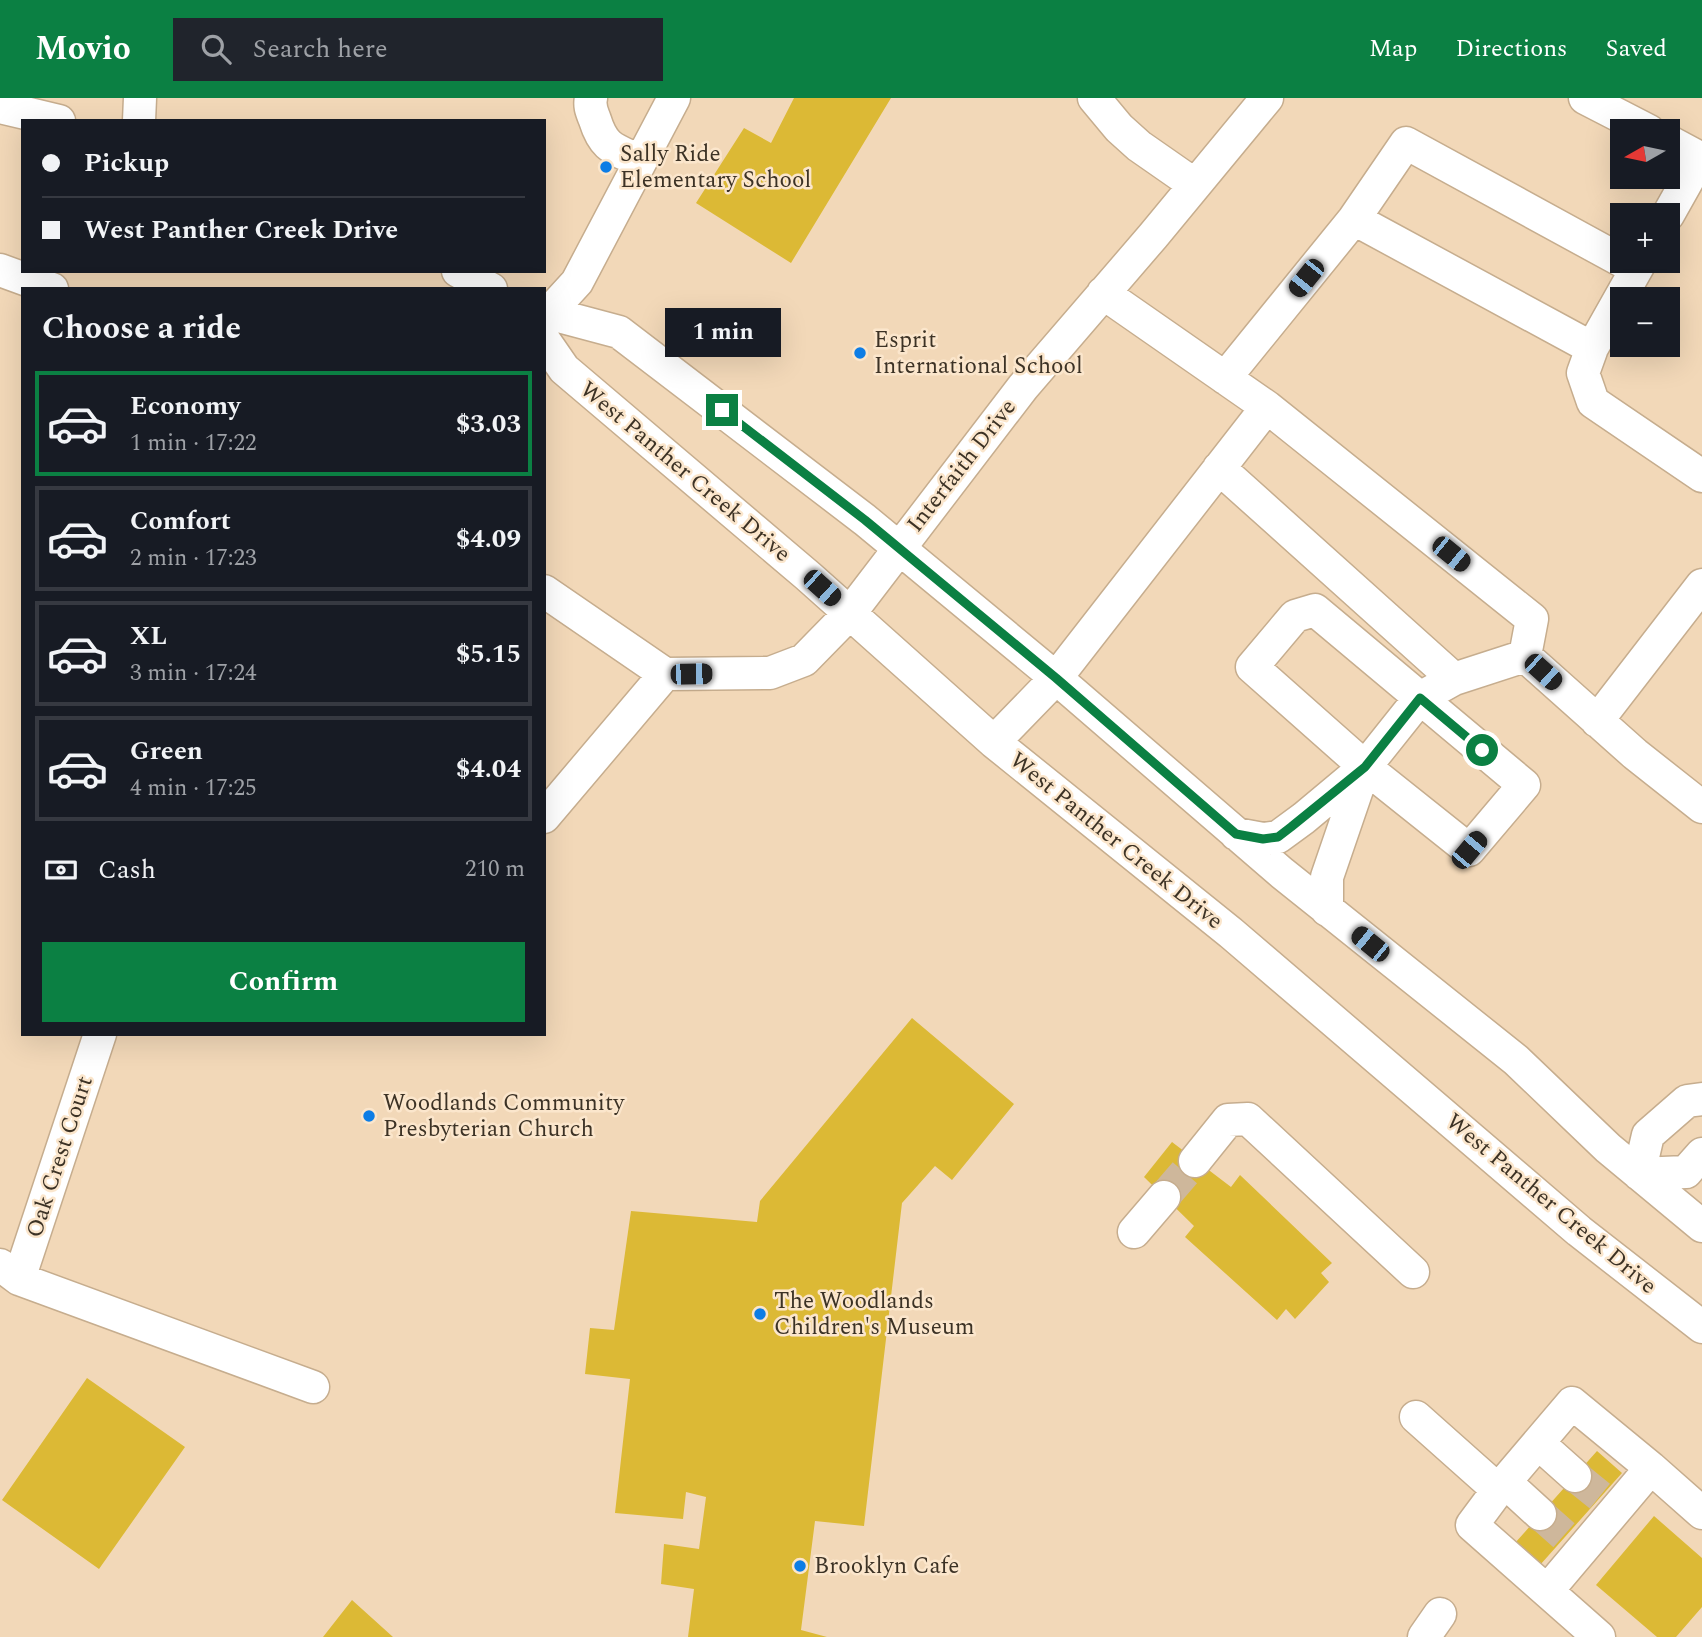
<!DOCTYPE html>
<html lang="en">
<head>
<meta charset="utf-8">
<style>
	body { margin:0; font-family:Spectral,serif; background:#20242c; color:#f1f3f6; height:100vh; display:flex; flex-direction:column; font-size:26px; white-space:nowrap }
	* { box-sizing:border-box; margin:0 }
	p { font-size:23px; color:#9ea1a6 }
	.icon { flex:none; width:38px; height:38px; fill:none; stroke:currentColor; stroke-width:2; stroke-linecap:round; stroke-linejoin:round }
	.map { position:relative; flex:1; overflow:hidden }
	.drawer { position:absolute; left:21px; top:189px; width:525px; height:749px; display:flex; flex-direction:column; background:#171b24; border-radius:0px; box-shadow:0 7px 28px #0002 }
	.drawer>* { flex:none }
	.guide { position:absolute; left:21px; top:21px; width:525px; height:154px; border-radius:0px; box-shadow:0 7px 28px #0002; display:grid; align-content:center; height:154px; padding:0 21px; background:#171b24 }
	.needle { width:46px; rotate:261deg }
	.fabs { position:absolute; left:1610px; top:21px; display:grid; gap:14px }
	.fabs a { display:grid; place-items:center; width:70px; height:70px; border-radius:0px; background:#171b24; box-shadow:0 7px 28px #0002; font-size:35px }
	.end { position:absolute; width:32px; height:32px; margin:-16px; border:9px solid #0b8043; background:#fff; box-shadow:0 0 0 4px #fff }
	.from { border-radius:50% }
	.bubble { position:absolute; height:49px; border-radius:0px; background:#171b24; box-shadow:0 7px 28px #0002; font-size:23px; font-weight:700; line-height:49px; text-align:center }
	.car { position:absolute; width:21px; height:42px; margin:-21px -10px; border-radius:9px; box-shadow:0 0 5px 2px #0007; background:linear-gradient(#222 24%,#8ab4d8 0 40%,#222 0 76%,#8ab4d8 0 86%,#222 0) }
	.guide b { display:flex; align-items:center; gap:24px; height:66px; font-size:26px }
	.guide b+b { border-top:2px solid #363941 }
	.guide i { width:18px; height:18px; background:#f1f3f6 }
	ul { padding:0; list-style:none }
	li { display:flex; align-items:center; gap:21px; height:105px; margin:0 14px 10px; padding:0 7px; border:4px solid #363941; border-radius:0px }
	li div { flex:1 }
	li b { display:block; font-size:26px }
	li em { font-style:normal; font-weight:700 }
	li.current { border-color:#0b8043 }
	li>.icon { width:63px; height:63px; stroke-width:1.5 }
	h2 { padding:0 21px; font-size:32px; line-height:84px }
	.pay { display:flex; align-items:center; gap:18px; height:77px; padding:0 21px; font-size:26px }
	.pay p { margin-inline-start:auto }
	.primary-button { display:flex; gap:14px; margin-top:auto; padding:14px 21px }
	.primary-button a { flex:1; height:80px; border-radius:0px; background:#0b8043; color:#fff; font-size:28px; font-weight:700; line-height:80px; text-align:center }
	header { display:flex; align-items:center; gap:42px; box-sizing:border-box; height:98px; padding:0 35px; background:#0b8043; color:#fff }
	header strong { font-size:33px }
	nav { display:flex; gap:38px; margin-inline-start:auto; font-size:24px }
	.search { width:490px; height:63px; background:#20242c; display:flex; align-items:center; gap:18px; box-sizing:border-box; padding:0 24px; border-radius:0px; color:#9ea1a6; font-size:26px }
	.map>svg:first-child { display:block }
	.building { fill:#dcb935 }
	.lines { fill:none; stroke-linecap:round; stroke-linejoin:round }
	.minor-tunnel { stroke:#ceb79b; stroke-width:32; stroke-dasharray:32 16; stroke-linecap:butt }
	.minor-casing { stroke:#c6ad8e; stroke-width:35 }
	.minor { stroke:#fff; stroke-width:32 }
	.route { stroke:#0b8043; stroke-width:9 }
	.poi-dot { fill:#0d7de5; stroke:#fbe6cc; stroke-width:2.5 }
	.labels { text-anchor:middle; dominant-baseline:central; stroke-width:5; stroke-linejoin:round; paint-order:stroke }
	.poi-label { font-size:23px; fill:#3c3225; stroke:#fbe6cc; text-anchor:start }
	.street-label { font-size:23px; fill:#3c3225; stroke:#fbe6cc }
</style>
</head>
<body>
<header>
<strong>Movio</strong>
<div class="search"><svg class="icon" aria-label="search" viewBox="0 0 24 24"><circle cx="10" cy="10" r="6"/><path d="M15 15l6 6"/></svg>Search here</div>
<nav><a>Map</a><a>Directions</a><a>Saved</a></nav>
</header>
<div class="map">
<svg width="1702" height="1539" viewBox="0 0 1702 1539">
	<rect width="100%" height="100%" fill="#f2d8b8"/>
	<!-- building -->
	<path class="building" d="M 794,0 L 891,0 L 791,165 L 696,105 L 744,30 L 771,45 Z
		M 912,920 L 1014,1006 L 952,1082 L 935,1068 L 902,1105 L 864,1428 L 815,1423 L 801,1532 L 827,1539 L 688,1539 L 694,1491 L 661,1486 L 664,1446 L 699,1451 L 706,1399 L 686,1394 L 683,1421 L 615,1415 L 630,1281 L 585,1276 L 590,1230 L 614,1232 L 631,1113 L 757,1124 L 760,1103 Z
		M 1172,1044 L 1231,1089 L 1240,1077 L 1332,1165 L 1321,1175 L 1329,1184 L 1295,1221 L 1286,1211 L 1277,1222 L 1185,1139 L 1194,1128 L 1144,1079 Z
		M 87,1280 L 185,1349 L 99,1471 L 2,1402 Z
		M 1597,1353 L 1622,1375 L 1540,1467 L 1515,1445 Z
		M 1654,1418 L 1702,1460 L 1702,1509 L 1676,1539 L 1657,1539 L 1596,1487 Z
		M 352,1502 L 393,1539 L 323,1539 Z"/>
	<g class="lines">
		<!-- minor-tunnel -->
		<path class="minor-tunnel" d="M 1164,1099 L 1195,1063
			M 1575,1378 L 1601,1399
			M 1540,1416 L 1566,1439"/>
		<!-- minor casing -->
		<g class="minor-casing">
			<path id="minor" d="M 591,0 C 589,9 592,14 595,22 C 604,51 615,51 640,63
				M 1094,0 L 1119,30 L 1139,48 L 1195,87
				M 1585,0 L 1649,33
				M 0,9 L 59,23
				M 139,23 L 140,0
				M 1668,43 L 1702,61
				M 1668,117 L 1700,60
				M 1354,121 L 1592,250
				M 1641,163 L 1592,250 L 1583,275 L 1593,304 L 1702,378
				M 0,172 L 52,191
				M 458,173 L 491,191
				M 1103,195 L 1267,309
				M 544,214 L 619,234 L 865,422 L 1056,580 L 1282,775 L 1516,962 L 1608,1050 L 1702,1128
				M 544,220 L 577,184 L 674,0
				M 544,242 L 564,271 L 808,478 L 994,644 L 1231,835 L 1579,1133 L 1702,1229
				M 1225,280 L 1354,121 L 1406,45 L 1622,163
				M 1219,370 L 1454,581
				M 544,493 L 665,576 L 770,575 L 804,562 L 850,515 L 1023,289 L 1153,138 L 1267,0
				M 1315,512 L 1524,687 L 1469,752 L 1365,669 L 1252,569 L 1295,518 Z
				M 1525,558 L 1635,656 L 1702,709
				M 1597,623 L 1702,487
				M 994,644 L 1056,580 L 1267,309 L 1532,521 L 1525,558 L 1454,581 L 1420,600 L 1365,669 L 1304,720 L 1278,739 L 1263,741 L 1236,736
				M 544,719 L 665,576
				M 1327,812 L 1327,779 L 1364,671
				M 1195,1063 L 1228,1022 L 1248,1021 L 1413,1174
				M 1639,1076 L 1648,1037 L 1687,1003 L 1702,1001
				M 1639,1076 L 1686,1074 L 1702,1056
				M 1134,1134 L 1164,1099
				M 0,1167 L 19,1181 L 313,1289
				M 19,1181 L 100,936
				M 1416,1319 L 1498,1392 L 1472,1427 L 1599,1539
				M 1538,1345 L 1575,1378
				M 1505,1384 L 1540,1416
				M 1498,1392 L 1572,1305 L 1651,1370
				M 1547,1493 L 1651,1370 L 1702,1415
				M 1424,1539 L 1440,1516"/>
		</g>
		<!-- minor -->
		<use href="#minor" class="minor"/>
	</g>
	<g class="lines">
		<!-- route -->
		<path class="route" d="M 722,312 L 865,422 L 1056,580 L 1236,736 L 1263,741 L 1278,739 L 1291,729 L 1365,669 L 1420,600 L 1482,652"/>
	</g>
	<!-- markers -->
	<g class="poi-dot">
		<circle cx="606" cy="69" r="7"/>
		<circle cx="860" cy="255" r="7"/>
		<circle cx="369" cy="1018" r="7"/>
		<circle cx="760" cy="1216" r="7"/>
		<circle cx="800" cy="1468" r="7"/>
	</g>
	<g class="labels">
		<!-- poi labels -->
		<g class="poi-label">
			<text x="620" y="56">Sally Ride<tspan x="620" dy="26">Elementary School</tspan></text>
			<text x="874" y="242">Esprit<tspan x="874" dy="26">International School</tspan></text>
			<text x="383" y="1005">Woodlands Community<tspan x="383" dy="26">Presbyterian Church</tspan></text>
			<text x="774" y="1203">The Woodlands<tspan x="774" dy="26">Children's Museum</tspan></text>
			<text x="814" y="1468">Brooklyn Cafe</text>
		</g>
		<!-- street labels -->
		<g class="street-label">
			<text transform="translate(962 368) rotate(-52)">Interfaith Drive</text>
			<text transform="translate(685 374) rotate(40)">West Panther Creek Drive</text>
			<text transform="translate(1116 743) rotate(39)">West Panther Creek Drive</text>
			<text transform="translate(60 1059) rotate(-72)">Oak Crest Court</text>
			<text transform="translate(1551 1106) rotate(40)">West Panther Creek Drive</text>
		</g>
	</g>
</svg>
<div class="fabs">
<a><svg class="needle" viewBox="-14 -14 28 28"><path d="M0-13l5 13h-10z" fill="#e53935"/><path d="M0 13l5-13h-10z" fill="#9ea1a6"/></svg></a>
<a>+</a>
<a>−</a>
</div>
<i class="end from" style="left:1482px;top:652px"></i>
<i class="end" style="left:722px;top:312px"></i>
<div class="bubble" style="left:665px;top:210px;width:116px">1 min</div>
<i class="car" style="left:1306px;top:180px;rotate:219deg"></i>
<i class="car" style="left:1451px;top:456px;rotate:129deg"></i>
<i class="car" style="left:822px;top:490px;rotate:132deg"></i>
<i class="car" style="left:1543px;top:574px;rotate:132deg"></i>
<i class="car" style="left:691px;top:576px;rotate:89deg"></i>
<i class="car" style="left:1469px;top:752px;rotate:40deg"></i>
<i class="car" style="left:1370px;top:846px;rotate:309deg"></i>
<div class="guide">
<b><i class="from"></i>Pickup</b>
<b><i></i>West Panther Creek Drive</b>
</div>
<section class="drawer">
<h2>Choose a ride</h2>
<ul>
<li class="current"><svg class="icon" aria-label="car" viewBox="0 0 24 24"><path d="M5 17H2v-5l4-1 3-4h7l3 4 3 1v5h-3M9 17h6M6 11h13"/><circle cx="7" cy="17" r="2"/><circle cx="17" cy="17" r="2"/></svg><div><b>Economy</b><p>1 min · 17:22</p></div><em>$3.03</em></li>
<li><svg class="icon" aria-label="car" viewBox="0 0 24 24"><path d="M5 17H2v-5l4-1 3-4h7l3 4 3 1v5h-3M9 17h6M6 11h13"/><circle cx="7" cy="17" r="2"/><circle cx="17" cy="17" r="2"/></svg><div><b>Comfort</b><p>2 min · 17:23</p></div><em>$4.09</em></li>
<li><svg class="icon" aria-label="car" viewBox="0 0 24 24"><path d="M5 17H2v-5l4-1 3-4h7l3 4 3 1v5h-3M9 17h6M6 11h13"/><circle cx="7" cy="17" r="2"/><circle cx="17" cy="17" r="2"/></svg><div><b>XL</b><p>3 min · 17:24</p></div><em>$5.15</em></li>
<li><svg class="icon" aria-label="car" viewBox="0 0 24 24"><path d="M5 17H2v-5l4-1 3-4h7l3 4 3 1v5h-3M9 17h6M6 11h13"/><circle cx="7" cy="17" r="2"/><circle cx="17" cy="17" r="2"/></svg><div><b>Green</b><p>4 min · 17:25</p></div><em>$4.04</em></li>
</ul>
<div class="pay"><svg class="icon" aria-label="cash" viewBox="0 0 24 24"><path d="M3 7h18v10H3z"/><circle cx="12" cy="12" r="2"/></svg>Cash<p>210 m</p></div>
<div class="primary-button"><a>Confirm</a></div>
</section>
</div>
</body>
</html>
